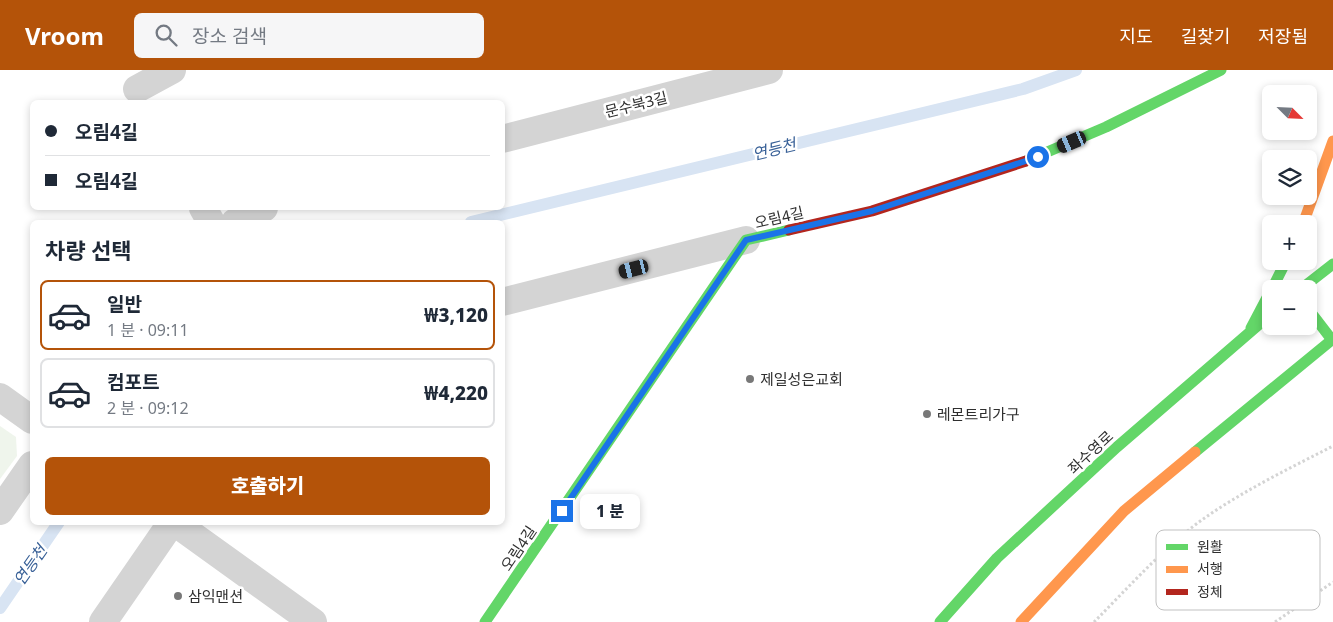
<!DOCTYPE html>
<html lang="ko">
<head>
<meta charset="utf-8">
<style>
	body { margin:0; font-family:"Noto Sans","Noto Sans KR",sans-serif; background:#f6f6f7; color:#1f2937; height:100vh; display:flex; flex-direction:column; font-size:19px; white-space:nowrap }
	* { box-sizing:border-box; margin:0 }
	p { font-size:16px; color:#747a83 }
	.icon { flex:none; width:28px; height:28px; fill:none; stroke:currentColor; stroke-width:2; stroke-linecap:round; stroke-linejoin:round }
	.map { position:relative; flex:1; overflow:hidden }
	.details { position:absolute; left:30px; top:150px; width:475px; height:305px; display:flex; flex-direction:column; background:#fff; border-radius:8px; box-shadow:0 2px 8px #0003 }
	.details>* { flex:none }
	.guide { position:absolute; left:30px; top:30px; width:475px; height:110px; border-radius:8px; box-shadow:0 2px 8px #0003; display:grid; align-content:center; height:110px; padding:0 15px; background:#fff }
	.needle { width:32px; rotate:114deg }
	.tools { position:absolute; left:1262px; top:15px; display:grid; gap:10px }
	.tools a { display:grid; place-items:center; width:55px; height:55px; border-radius:8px; background:#fff; box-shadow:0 2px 8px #0003; font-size:25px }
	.end { position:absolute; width:22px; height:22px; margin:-11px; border:6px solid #1a73e8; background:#fff; box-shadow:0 0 0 2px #fff }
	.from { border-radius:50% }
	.bubble { position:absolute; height:35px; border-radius:8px; background:#fff; box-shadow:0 2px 8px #0003; font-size:16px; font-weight:800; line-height:35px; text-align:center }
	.car { position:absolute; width:15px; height:30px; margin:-15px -8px; border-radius:6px; box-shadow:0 0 4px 1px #0007; background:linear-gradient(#222 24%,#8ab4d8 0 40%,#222 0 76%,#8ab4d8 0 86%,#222 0) }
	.guide b { display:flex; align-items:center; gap:18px; height:48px; font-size:19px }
	.guide b+b { border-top:1px solid #e0e1e3 }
	.guide i { width:12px; height:12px; background:#1f2937 }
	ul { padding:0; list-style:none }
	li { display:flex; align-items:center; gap:15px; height:70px; margin:0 10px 8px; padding:0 5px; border:2px solid #e0e1e3; border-radius:8px }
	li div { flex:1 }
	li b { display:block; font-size:19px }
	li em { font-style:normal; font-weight:800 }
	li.on { border-color:#b45309 }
	li>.icon { width:45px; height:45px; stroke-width:1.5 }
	h2 { padding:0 15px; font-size:22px; line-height:60px }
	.primary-button { display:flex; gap:10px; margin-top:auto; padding:10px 15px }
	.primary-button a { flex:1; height:58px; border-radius:8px; background:#b45309; color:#fff; font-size:20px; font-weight:800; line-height:58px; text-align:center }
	header { display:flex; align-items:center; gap:30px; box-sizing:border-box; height:70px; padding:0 25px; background:#b45309; color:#fff }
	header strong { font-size:24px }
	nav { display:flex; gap:28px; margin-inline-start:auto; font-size:18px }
	.search { width:350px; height:45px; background:#f6f6f7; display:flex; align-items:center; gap:12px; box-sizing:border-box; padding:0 18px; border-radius:8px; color:#747a83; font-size:19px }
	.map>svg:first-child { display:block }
	.green { fill:#eff5ec }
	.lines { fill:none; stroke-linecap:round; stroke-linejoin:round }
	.stream { stroke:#d8e4f3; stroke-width:12 }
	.path { stroke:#d4d4d4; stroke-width:3; stroke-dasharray:2.5 2.5; stroke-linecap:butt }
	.street { stroke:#d4d4d4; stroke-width:28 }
	.fast { stroke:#63d668; stroke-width:11 }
	.slow { stroke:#ff974d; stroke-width:11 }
	.jam { stroke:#b3261e; stroke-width:11 }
	.route { stroke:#1a73e8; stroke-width:6 }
	.poi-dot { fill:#787878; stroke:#fff; stroke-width:2 }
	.labels { text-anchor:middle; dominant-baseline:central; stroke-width:5; stroke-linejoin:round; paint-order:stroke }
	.street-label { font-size:15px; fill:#2f2f2f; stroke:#fff }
	.poi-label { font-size:15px; fill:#2f2f2f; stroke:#fff; text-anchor:start }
	.water-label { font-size:16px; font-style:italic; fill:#386097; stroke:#fff }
	.key { fill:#fff; stroke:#c1c1c1; stroke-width:1 }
	.key-label { font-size:14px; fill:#2f2f2f }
</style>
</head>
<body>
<header>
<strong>Vroom</strong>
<div class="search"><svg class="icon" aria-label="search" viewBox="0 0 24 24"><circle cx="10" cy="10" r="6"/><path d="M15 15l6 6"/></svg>장소 검색</div>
<nav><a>지도</a><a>길찾기</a><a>저장됨</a></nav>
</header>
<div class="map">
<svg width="1333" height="552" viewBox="0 0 1333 552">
	<rect width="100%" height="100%" fill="#fff"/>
	<!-- green -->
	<path class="green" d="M 0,356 L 16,367 L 17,386 L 0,409 Z"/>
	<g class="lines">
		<!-- stream -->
		<path class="stream" d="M 471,152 L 1023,19 L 1076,0
			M 0,538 L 59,452"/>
		<!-- path -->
		<path class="path" d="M 1094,552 C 1128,518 1167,474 1206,447 C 1245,420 1290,398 1333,376
			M 1275,552 L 1333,512"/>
		<!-- street -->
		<path class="street" d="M 137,19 L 172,0
			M 502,69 L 769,0
			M 203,138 L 211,152
			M 235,152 L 264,138
			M 502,232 L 746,170
			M 0,327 L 32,350
			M 0,441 L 32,395
			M 174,452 L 313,552
			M 103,552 L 172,452"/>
		<!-- fast -->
		<path class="fast" d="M 1026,91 L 1106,57 L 1221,0
			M 1272,219 L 1286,191
			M 1301,219 L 1333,194
			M 1309,240 L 1332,270
			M 1251,258 L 1271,220
			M 1195,382 L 1333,269
			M 485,552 L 746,170 L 789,160
			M 940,552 L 997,488 L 1117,377 L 1271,244"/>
		<!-- slow -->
		<path class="slow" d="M 1303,154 L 1333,71
			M 1021,552 L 1124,441 L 1195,382"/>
		<!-- jam -->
		<path class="jam" d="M 789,160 L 872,141 L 1026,91"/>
	</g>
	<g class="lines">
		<!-- route -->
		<path class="route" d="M 562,441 L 746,170 L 872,141 L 1038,87"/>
	</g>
	<!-- markers -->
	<g class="poi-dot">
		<circle cx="750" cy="309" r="5"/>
		<circle cx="927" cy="344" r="5"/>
		<circle cx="178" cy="526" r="5"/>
	</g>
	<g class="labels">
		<!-- street labels -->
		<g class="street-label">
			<text transform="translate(636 34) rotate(-14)">문수북3길</text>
			<text transform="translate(779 147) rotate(-13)">오림4길</text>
			<text transform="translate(1090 382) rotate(-43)">좌수영로</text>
			<text transform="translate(518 478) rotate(-56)">오림4길</text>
		</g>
		<!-- poi labels -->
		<g class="poi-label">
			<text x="760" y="309">제일성은교회</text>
			<text x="937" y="344">레몬트리가구</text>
			<text x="188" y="526">삼익맨션</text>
		</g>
		<!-- water labels -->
		<g class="water-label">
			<text transform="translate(774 79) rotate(-14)">연등천</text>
			<text transform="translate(30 495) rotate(-55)">연등천</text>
		</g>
	</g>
	<!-- legend -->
	<rect x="1156" y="460" width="164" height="80" rx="8" class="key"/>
	<rect x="1166" y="474" width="22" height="6" fill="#63d668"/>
	<rect x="1166" y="496" width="22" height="7" fill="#ff974d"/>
	<rect x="1166" y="519" width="22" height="6" fill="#b3261e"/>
	<g class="key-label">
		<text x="1197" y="482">원활</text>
		<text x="1197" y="504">서행</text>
		<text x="1197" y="527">정체</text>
	</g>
</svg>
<div class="tools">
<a><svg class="needle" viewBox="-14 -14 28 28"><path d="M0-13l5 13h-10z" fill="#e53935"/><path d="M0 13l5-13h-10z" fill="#747a83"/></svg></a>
<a><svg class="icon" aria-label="layers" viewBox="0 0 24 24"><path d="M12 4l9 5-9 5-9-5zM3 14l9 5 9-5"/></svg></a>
<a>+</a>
<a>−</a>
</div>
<i class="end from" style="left:1038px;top:87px"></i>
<i class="end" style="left:562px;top:441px"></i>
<div class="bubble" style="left:580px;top:424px;width:60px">1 분</div>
<i class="car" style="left:1072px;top:72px;rotate:247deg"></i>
<i class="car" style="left:634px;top:199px;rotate:256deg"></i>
<div class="guide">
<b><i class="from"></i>오림4길</b>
<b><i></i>오림4길</b>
</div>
<section class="details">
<h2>차량 선택</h2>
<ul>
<li class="on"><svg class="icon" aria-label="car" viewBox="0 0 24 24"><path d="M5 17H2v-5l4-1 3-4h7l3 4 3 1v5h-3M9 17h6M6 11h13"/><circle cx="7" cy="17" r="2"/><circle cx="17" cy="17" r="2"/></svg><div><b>일반</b><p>1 분 · 09:11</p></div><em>₩3,120</em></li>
<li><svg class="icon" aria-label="car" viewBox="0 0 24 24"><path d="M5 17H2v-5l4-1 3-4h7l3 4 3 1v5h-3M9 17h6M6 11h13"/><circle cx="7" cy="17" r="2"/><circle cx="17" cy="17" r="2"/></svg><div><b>컴포트</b><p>2 분 · 09:12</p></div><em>₩4,220</em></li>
</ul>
<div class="primary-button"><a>호출하기</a></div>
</section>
</div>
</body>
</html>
